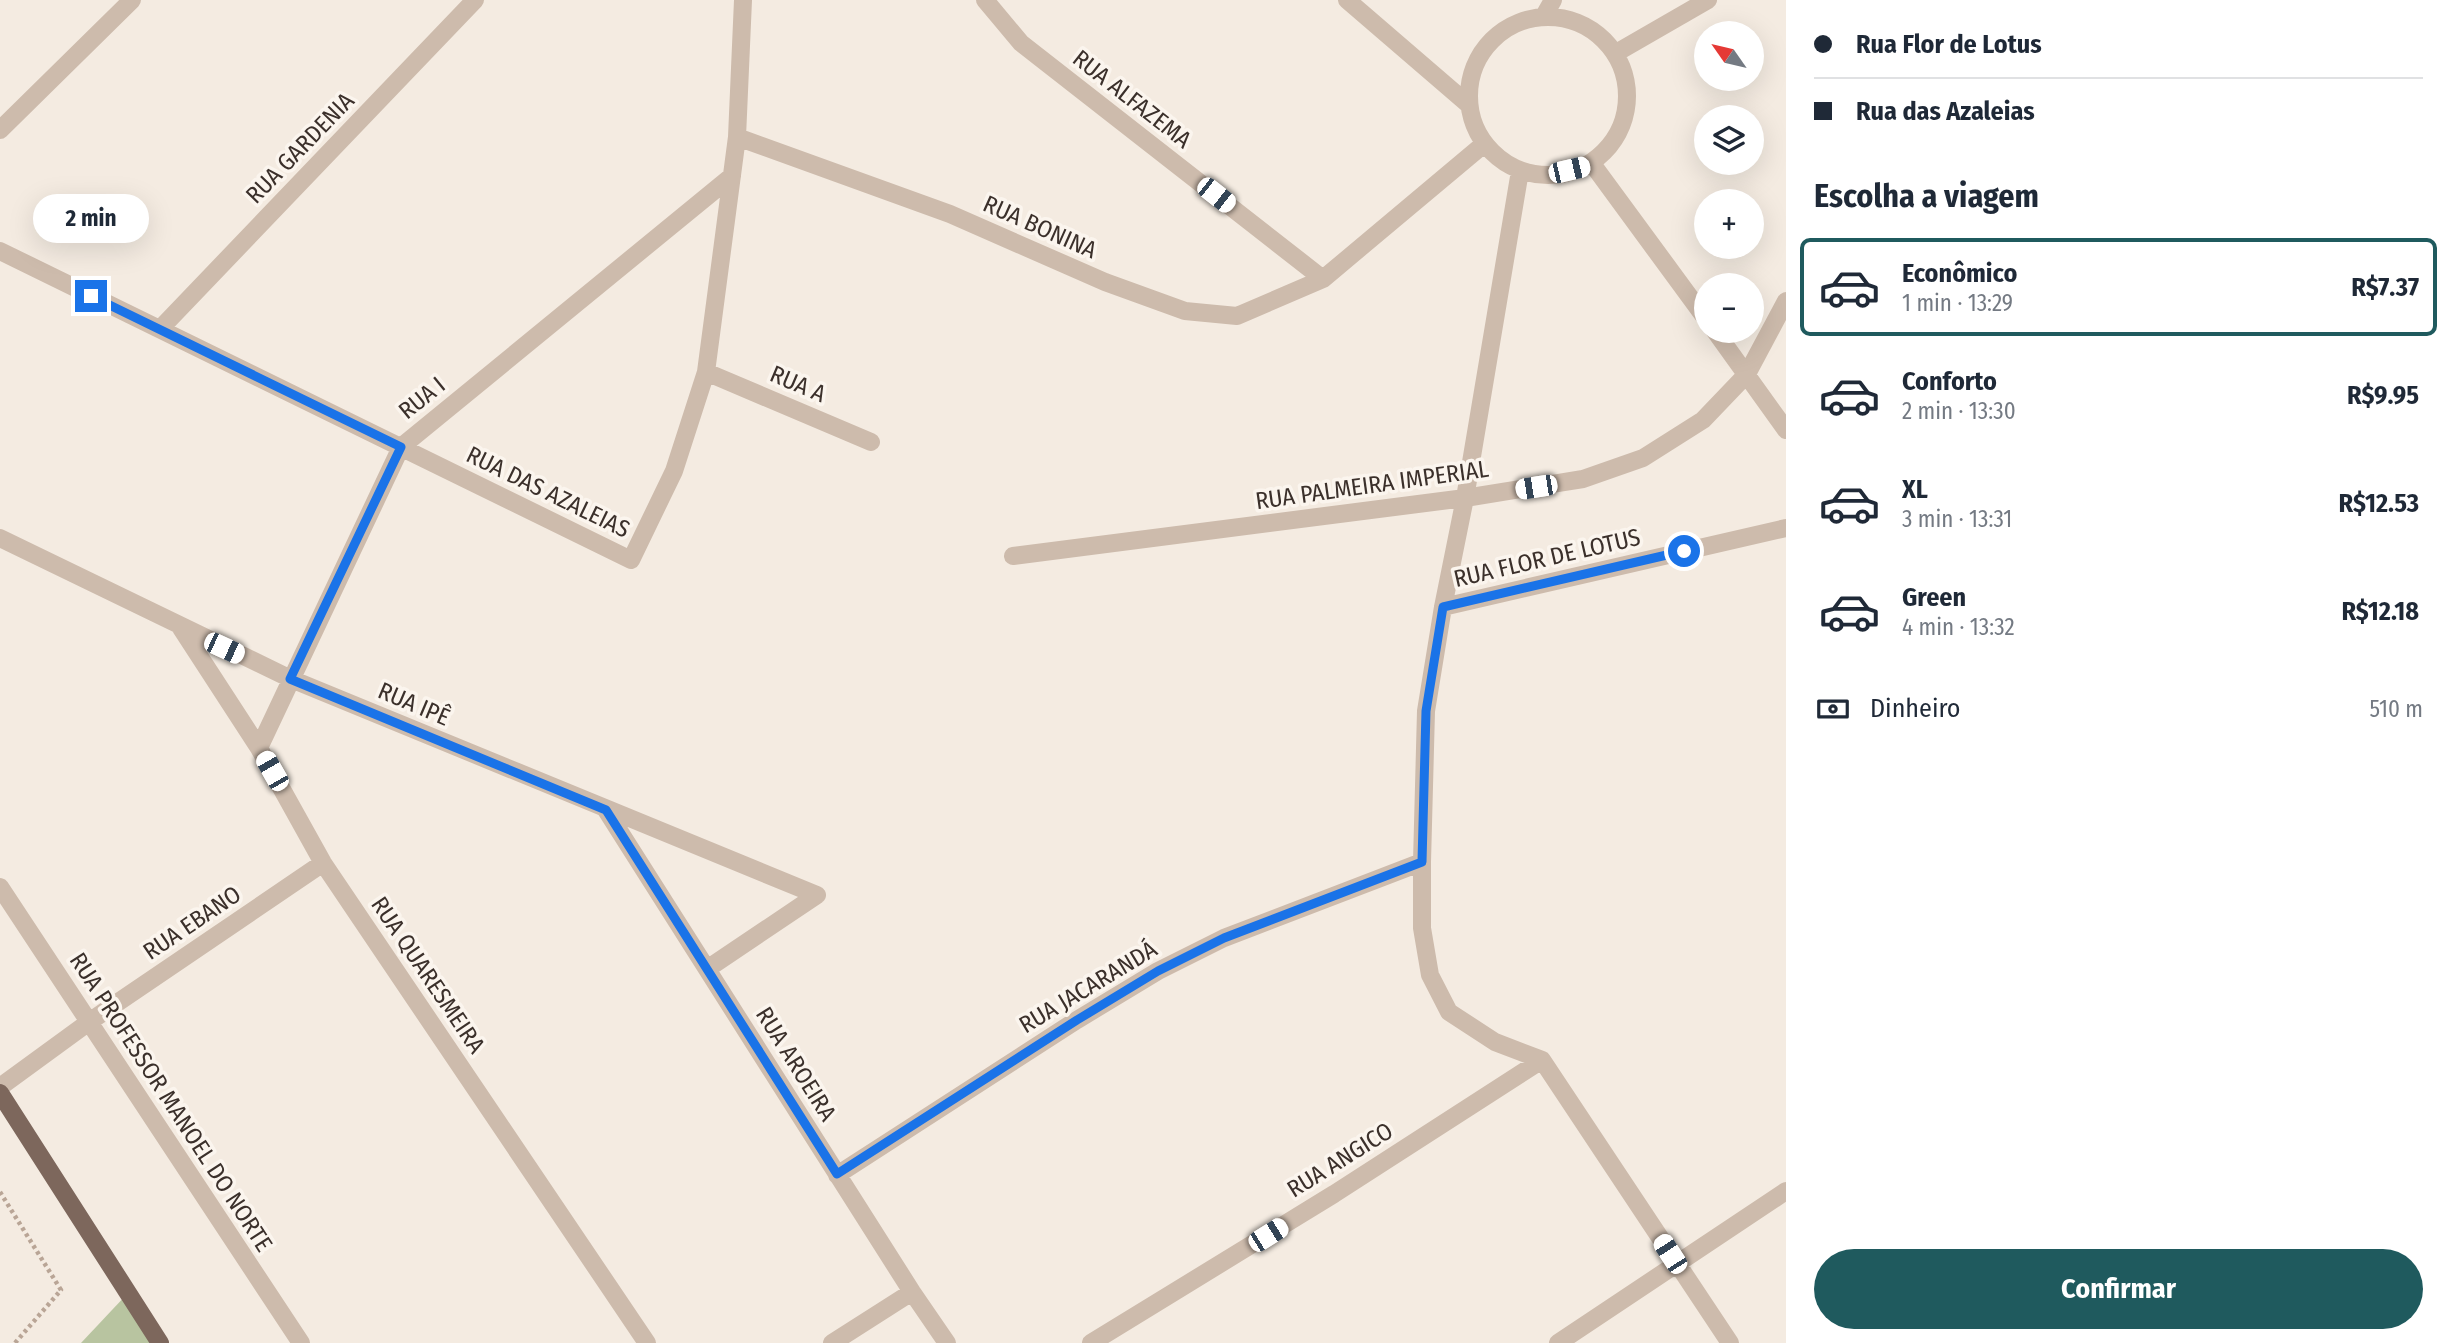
<!DOCTYPE html>
<html lang="pt">
<head>
<meta charset="utf-8">
<style>
	body { margin:0; font-family:"Fira Sans Condensed",sans-serif; background:#f6f6f7; color:#1f2937; height:100vh; display:flex; flex-direction:column; font-size:26px; white-space:nowrap }
	* { box-sizing:border-box; margin:0 }
	p { font-size:23px; color:#747a83 }
	.icon { flex:none; width:38px; height:38px; fill:none; stroke:currentColor; stroke-width:2; stroke-linecap:round; stroke-linejoin:round }
	.map { position:relative; flex:1; overflow:hidden }
	.details { display:flex; flex-direction:column; background:#fff; width:665px }
	.details>* { flex:none }
	.hud { display:grid; align-content:center; height:154px; padding:0 28px; background:#fff }
	.needle { width:46px; rotate:304deg }
	.controls { position:absolute; left:1694px; top:21px; display:grid; gap:14px }
	.controls a { display:grid; place-items:center; width:70px; height:70px; border-radius:50%; background:#fff; box-shadow:0 7px 28px #0002; font-size:35px }
	.end { position:absolute; width:32px; height:32px; margin:-16px; border:9px solid #1a73e8; background:#fff; box-shadow:0 0 0 4px #fff }
	.from { border-radius:50% }
	.bubble { position:absolute; height:49px; border-radius:24px; background:#fff; box-shadow:0 7px 28px #0002; font-size:23px; font-weight:700; line-height:49px; text-align:center }
	.car { position:absolute; width:21px; height:42px; margin:-21px -10px; border-radius:9px; box-shadow:0 0 5px 2px #0007; background:linear-gradient(#fff 24%,#345 0 40%,#fff 0 76%,#345 0 86%,#fff 0) }
	.hud b { display:flex; align-items:center; gap:24px; height:66px; font-size:26px }
	.hud b+b { border-top:2px solid #e0e1e3 }
	.hud i { width:18px; height:18px; background:#1f2937 }
	ul { padding:0; list-style:none }
	li { display:flex; align-items:center; gap:21px; height:98px; margin:0 14px 10px; padding:0 14px; border:4px solid transparent; border-radius:10px }
	li div { flex:1 }
	li b { display:block; font-size:26px }
	li em { font-style:normal; font-weight:700 }
	li.active { border-color:#1f5a5e }
	li>.icon { width:63px; height:63px; stroke-width:1.5 }
	h2 { padding:0 28px; font-size:32px; line-height:84px }
	.pay { display:flex; align-items:center; gap:18px; height:77px; padding:0 28px; font-size:26px }
	.pay p { margin-inline-start:auto }
	.cta { display:flex; gap:14px; margin-top:auto; padding:14px 28px }
	.cta a { flex:1; height:80px; border-radius:42px; background:#1f5a5e; color:#fff; font-size:28px; font-weight:700; line-height:80px; text-align:center }
	main { display:flex; flex:1; min-height:0 }
	.map>svg:first-child { display:block }
	.green { fill:#b8c4a0 }
	.lines { fill:none; stroke-linecap:round; stroke-linejoin:round }
	.path { stroke:#b9a596; stroke-width:4.5; stroke-dasharray:3.5 3.5; stroke-linecap:butt }
	.minor { stroke:#cdbbac; stroke-width:18 }
	.major { stroke:#7d675c; stroke-width:18 }
	.route { stroke:#1a73e8; stroke-width:9 }
	.labels { text-anchor:middle; dominant-baseline:central; stroke-width:7; stroke-linejoin:round; paint-order:stroke }
	.street-label { font-size:24px; fill:#3b302b; stroke:#fbf5ee }
</style>
</head>
<body>
<main>
<div class="map">
<svg width="1786" height="1343" viewBox="0 0 1786 1343">
	<rect width="100%" height="100%" fill="#f4ebe1"/>
	<!-- green -->
	<path class="green" d="M 128,1293 L 161,1343 L 81,1343 Z"/>
	<g class="lines">
		<!-- path -->
		<path class="path" d="M 0,1192 L 61,1290 L 15,1343"/>
		<!-- minor -->
		<path class="minor" d="M 985,0 L 1021,43 L 1323,279
			M 1347,0 L 1469,105
			M 1544,16 L 1553,0
			M1469 96a79 79 0 1 1 158 0a79 79 0 1 1-158 0Z
			M 1616,53 L 1708,0
			M 0,130 L 132,0
			M 737,137 L 950,214 L 1105,282 L 1185,311 L 1237,316 L 1323,279 L 1484,144
			M 1593,165 L 1706,319
			M 1520,171 L 1465,498 L 1443,607 L 1426,711 L 1422,862 L 1422,928 L 1430,975 L 1449,1012 L 1495,1042 L 1542,1060 L 1730,1343
			M 0,251 L 631,560 L 674,471 L 706,372 L 737,137 L 743,0
			M 160,329 L 475,0
			M 1715,331 L 1786,430
			M 706,372 L 871,442
			M 0,538 L 291,679 L 817,895
			M 1013,556 L 1465,498 L 1583,479 L 1643,458 L 1703,420 L 1747,374 L 1786,301
			M 1443,607 L 1786,528
			M 181,628 L 259,748 L 323,863 L 647,1343
			M 259,748 L 401,447 L 732,176
			M 606,810 L 912,1292 L 947,1343
			M 0,887 L 301,1343
			M 707,969 L 817,895
			M 0,1087 L 89,1022 L 323,863
			M 837,1175 L 1077,1020 L 1158,971 L 1224,938 L 1422,862
			M 832,1343 L 912,1292
			M 1091,1343 L 1334,1194 L 1542,1060
			M 1558,1343 L 1786,1191"/>
		<!-- major -->
		<path class="major" d="M 0,1093 L 160,1343"/>
	</g>
	<g class="lines">
		<!-- route -->
		<path class="route" d="M 91,296 L 401,447 L 290,679 L 606,810 L 837,1174 L 1077,1020 L 1158,971 L 1224,938 L 1422,862 L 1426,711 L 1443,607 L 1684,551"/>
	</g>
	<g class="labels">
		<!-- street labels -->
		<g class="street-label">
			<text transform="translate(1132 99) rotate(38)">RUA ALFAZEMA</text>
			<text transform="translate(300 148) rotate(-46)">RUA GARDENIA</text>
			<text transform="translate(1040 227) rotate(24)">RUA BONINA</text>
			<text transform="translate(798 384) rotate(23)">RUA A</text>
			<text transform="translate(422 398) rotate(-39)">RUA I</text>
			<text transform="translate(1372 485) rotate(-8)">RUA PALMEIRA IMPERIAL</text>
			<text transform="translate(548 492) rotate(26)">RUA DAS AZALEIAS</text>
			<text transform="translate(1547 558) rotate(-13)">RUA FLOR DE LOTUS</text>
			<text transform="translate(414 704) rotate(23)">RUA IPÊ</text>
			<text transform="translate(192 923) rotate(-34)">RUA EBANO</text>
			<text transform="translate(428 975) rotate(56)">RUA QUARESMEIRA</text>
			<text transform="translate(1088 987) rotate(-31)">RUA JACARANDÁ</text>
			<text transform="translate(796 1064) rotate(58)">RUA AROEIRA</text>
			<text transform="translate(171 1102) rotate(57)">RUA PROFESSOR MANOEL DO NORTE</text>
			<text transform="translate(1340 1160) rotate(-32)">RUA ANGICO</text>
		</g>
	</g>
</svg>
<div class="controls">
<a><svg class="needle" viewBox="-14 -14 28 28"><path d="M0-13l5 13h-10z" fill="#e53935"/><path d="M0 13l5-13h-10z" fill="#747a83"/></svg></a>
<a><svg class="icon" aria-label="layers" viewBox="0 0 24 24"><path d="M12 4l9 5-9 5-9-5zM3 14l9 5 9-5"/></svg></a>
<a>+</a>
<a>−</a>
</div>
<i class="end from" style="left:1684px;top:551px"></i>
<i class="end" style="left:91px;top:296px"></i>
<div class="bubble" style="left:33px;top:194px;width:116px">2 min</div>
<i class="car" style="left:1569px;top:170px;rotate:77deg"></i>
<i class="car" style="left:1216px;top:195px;rotate:128deg"></i>
<i class="car" style="left:1536px;top:487px;rotate:261deg"></i>
<i class="car" style="left:224px;top:648px;rotate:115deg"></i>
<i class="car" style="left:272px;top:771px;rotate:330deg"></i>
<i class="car" style="left:1268px;top:1235px;rotate:58deg"></i>
<i class="car" style="left:1670px;top:1254px;rotate:327deg"></i>
</div>
<section class="details">
<div class="hud">
<b><i class="from"></i>Rua Flor de Lotus</b>
<b><i></i>Rua das Azaleias</b>
</div>
<h2>Escolha a viagem</h2>
<ul>
<li class="active"><svg class="icon" aria-label="car" viewBox="0 0 24 24"><path d="M5 17H2v-5l4-1 3-4h7l3 4 3 1v5h-3M9 17h6M6 11h13"/><circle cx="7" cy="17" r="2"/><circle cx="17" cy="17" r="2"/></svg><div><b>Econômico</b><p>1 min · 13:29</p></div><em>R$7.37</em></li>
<li><svg class="icon" aria-label="car" viewBox="0 0 24 24"><path d="M5 17H2v-5l4-1 3-4h7l3 4 3 1v5h-3M9 17h6M6 11h13"/><circle cx="7" cy="17" r="2"/><circle cx="17" cy="17" r="2"/></svg><div><b>Conforto</b><p>2 min · 13:30</p></div><em>R$9.95</em></li>
<li><svg class="icon" aria-label="car" viewBox="0 0 24 24"><path d="M5 17H2v-5l4-1 3-4h7l3 4 3 1v5h-3M9 17h6M6 11h13"/><circle cx="7" cy="17" r="2"/><circle cx="17" cy="17" r="2"/></svg><div><b>XL</b><p>3 min · 13:31</p></div><em>R$12.53</em></li>
<li><svg class="icon" aria-label="car" viewBox="0 0 24 24"><path d="M5 17H2v-5l4-1 3-4h7l3 4 3 1v5h-3M9 17h6M6 11h13"/><circle cx="7" cy="17" r="2"/><circle cx="17" cy="17" r="2"/></svg><div><b>Green</b><p>4 min · 13:32</p></div><em>R$12.18</em></li>
</ul>
<div class="pay"><svg class="icon" aria-label="cash" viewBox="0 0 24 24"><path d="M3 7h18v10H3z"/><circle cx="12" cy="12" r="2"/></svg>Dinheiro<p>510 m</p></div>
<div class="cta"><a>Confirmar</a></div>
</section>
</main>
</body>
</html>
